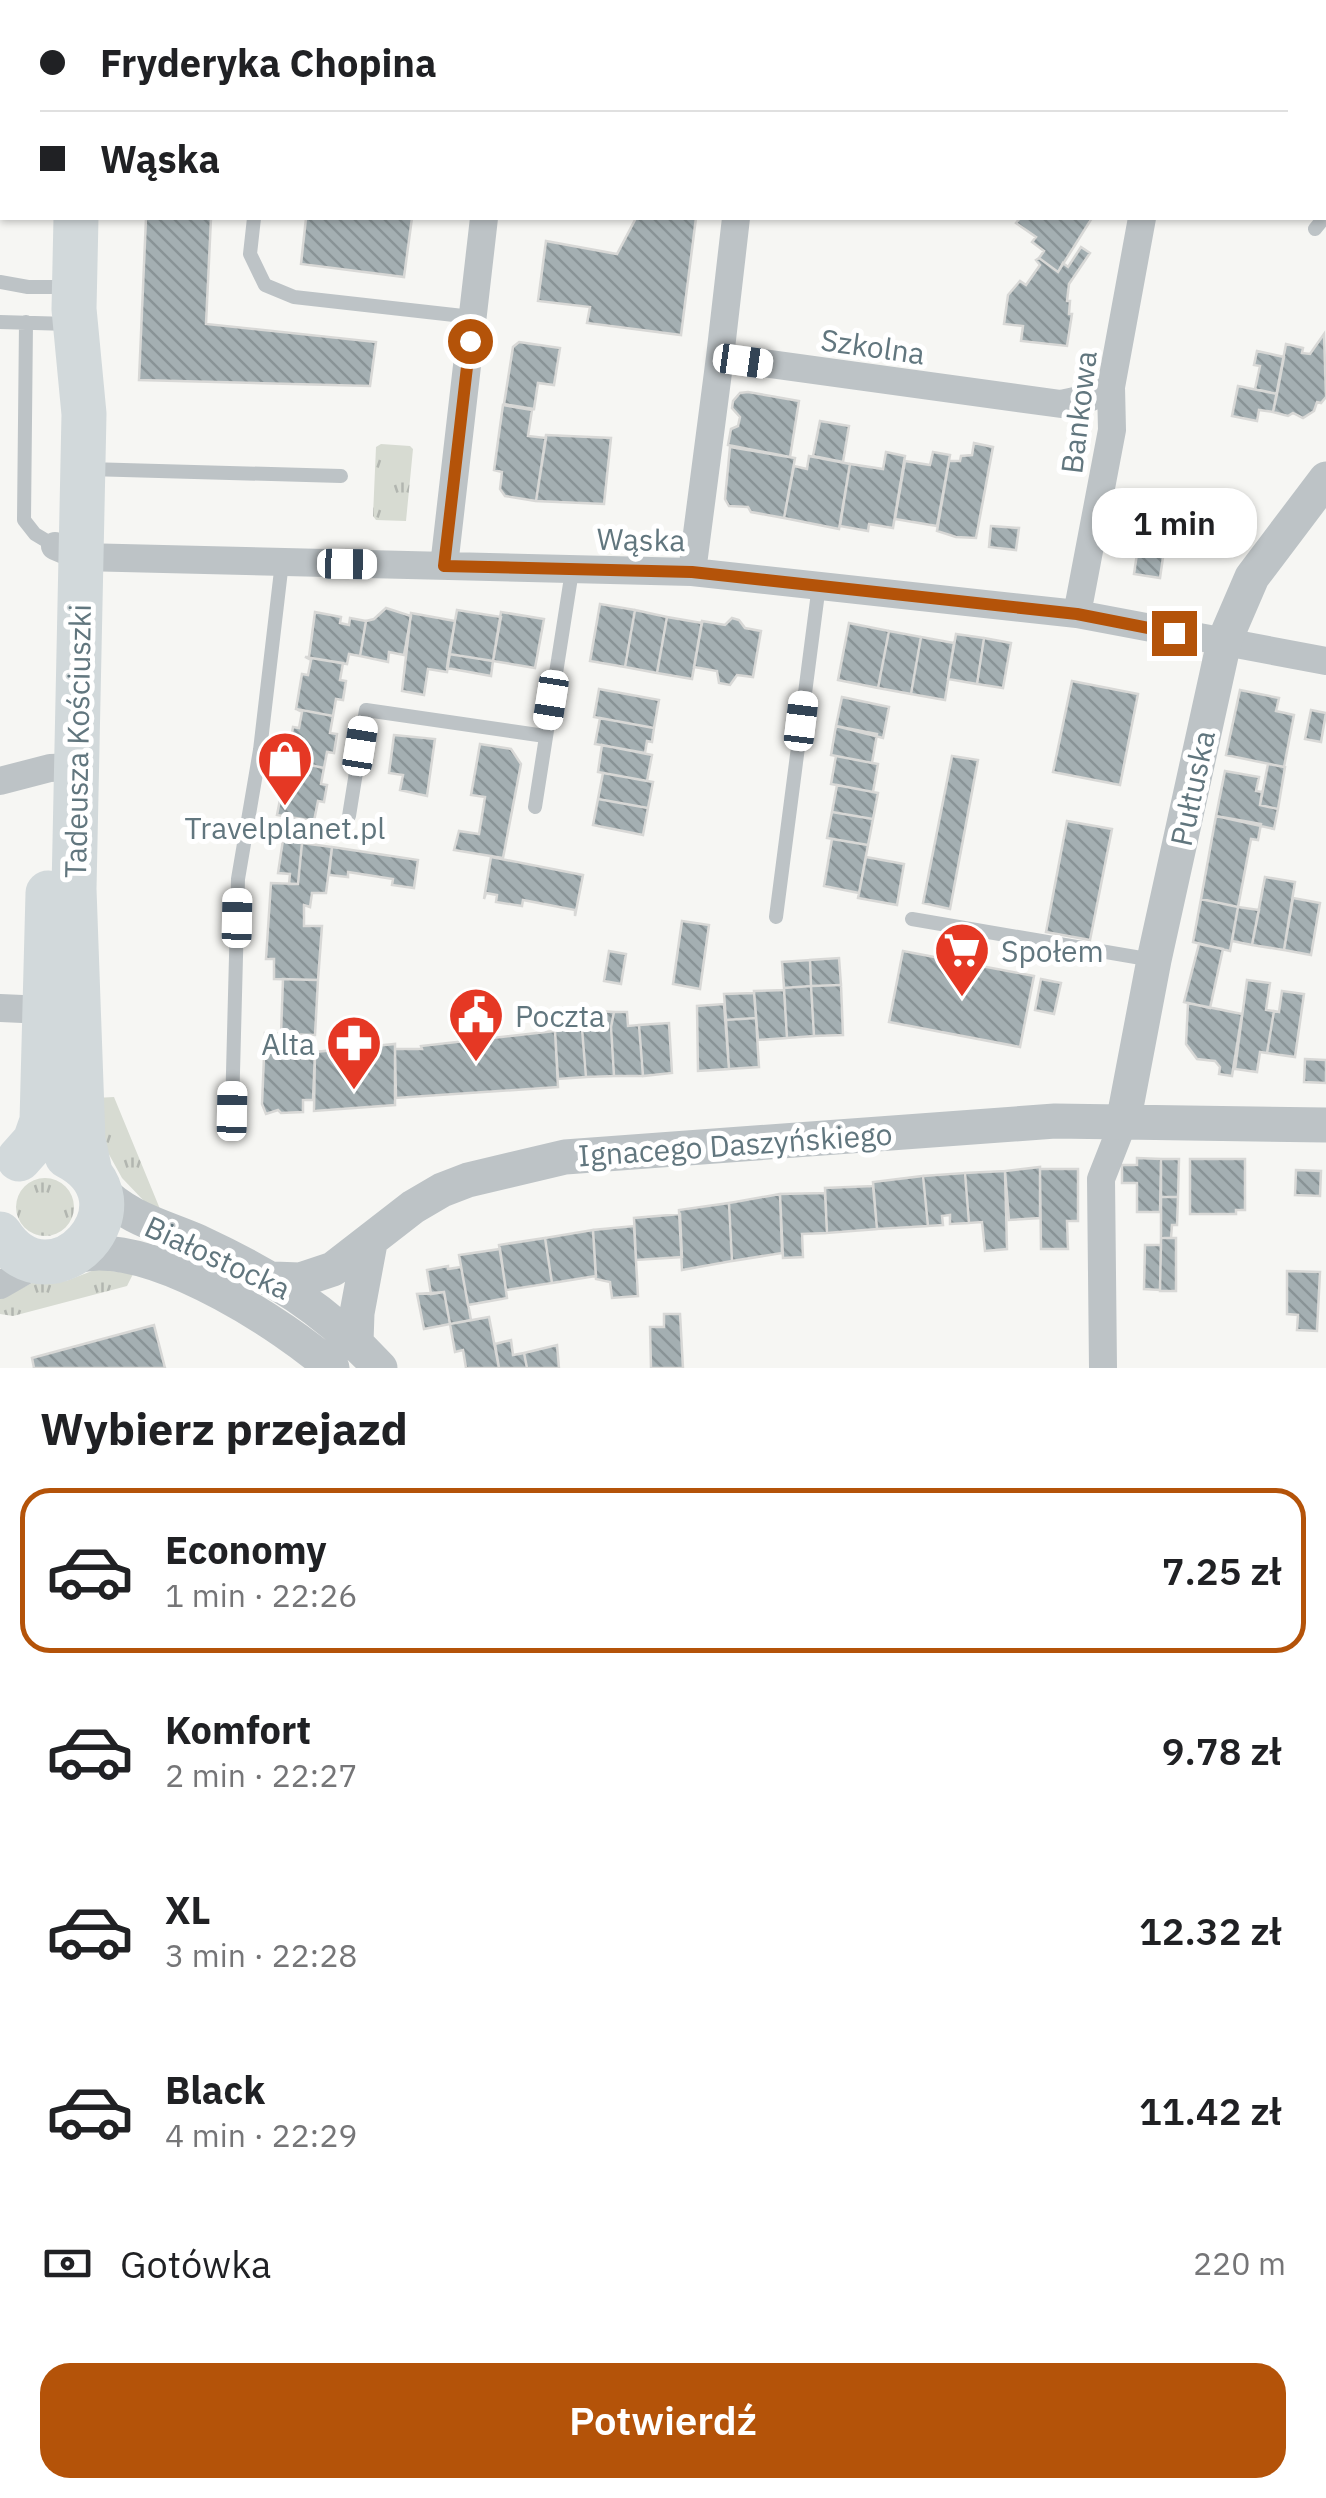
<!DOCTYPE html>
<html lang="pl">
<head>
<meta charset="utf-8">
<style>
	body { margin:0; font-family:"IBM Plex Sans",sans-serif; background:#f2f2f2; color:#202124; height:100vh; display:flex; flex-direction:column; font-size:38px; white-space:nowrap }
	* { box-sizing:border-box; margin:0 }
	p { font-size:32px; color:#757577 }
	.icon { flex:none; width:55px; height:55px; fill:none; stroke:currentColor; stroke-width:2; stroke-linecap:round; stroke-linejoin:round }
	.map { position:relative; height:1368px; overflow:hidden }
	.drawer { display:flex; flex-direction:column; background:#fff; flex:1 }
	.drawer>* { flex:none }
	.top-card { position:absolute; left:0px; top:0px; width:1328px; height:220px; box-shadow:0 2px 8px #0004; display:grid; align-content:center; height:220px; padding:0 40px; background:#fff }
	.end { position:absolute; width:45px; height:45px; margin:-22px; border:12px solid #b45309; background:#fff; box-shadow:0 0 0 5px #fff }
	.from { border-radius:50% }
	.bubble { position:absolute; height:70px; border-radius:30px; background:#fff; box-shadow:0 2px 8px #0004; font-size:32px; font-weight:600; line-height:70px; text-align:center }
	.car { position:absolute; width:30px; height:60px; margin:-30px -15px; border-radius:12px; box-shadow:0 0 8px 2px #0007; background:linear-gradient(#fff 24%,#345 0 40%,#fff 0 76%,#345 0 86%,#fff 0) }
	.top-card b { display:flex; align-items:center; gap:35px; height:95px; font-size:38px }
	.top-card b+b { border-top:2px solid #e0e0e0 }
	.top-card i { width:25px; height:25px; background:#202124 }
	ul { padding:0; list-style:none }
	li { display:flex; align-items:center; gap:30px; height:165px; margin:0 20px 15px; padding:0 20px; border:5px solid transparent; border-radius:30px }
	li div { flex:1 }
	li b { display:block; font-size:38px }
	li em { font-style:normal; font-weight:600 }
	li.on { border-color:#b45309 }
	li>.icon { width:90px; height:90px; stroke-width:1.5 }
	h2 { padding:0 40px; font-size:45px; line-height:120px }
	.pay { display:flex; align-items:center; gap:25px; height:110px; padding:0 40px; font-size:38px }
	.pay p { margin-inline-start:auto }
	.button { display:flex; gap:20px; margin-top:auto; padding:20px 40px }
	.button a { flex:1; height:115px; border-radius:30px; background:#b45309; color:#fff; font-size:40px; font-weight:600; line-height:115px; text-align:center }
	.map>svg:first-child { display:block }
	.grass { fill:url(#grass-tufts) }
	.building { fill:url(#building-back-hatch); stroke:#d8d8d6; stroke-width:2.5 }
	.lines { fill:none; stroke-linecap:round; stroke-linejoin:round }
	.service { stroke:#bdc3c6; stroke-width:14 }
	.minor { stroke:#bdc3c6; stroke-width:28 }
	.tertiary { stroke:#bdc3c6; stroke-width:35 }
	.primary { stroke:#d2d9db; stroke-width:45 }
	.route { stroke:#b45309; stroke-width:12 }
	.labels { text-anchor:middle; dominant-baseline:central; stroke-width:10; stroke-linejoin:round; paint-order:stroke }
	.street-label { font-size:30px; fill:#61767e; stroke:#fff }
	.poi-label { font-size:30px; fill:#61767e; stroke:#fff; text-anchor:start }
</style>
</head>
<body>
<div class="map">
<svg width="1326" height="1368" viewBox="0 0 1326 1368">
	<defs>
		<pattern id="grass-tufts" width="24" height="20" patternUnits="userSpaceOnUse" patternTransform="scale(2.5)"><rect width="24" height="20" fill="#d7dbd2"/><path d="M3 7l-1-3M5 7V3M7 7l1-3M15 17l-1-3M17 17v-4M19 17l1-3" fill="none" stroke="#b2b6b0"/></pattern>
		<pattern id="building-back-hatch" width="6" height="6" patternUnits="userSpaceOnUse" patternTransform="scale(2.5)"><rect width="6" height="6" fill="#a4afb2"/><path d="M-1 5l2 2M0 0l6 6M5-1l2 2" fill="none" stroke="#899396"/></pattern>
	</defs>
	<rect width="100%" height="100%" fill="#f6f6f3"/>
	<!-- grass -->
	<path class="grass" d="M 381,444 L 410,446 L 413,449 L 406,521 L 376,520 L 373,516 L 376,447 Z
		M 114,1097 L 160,1209 L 144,1201 L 122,1178 L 95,1129 L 95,1098 Z
		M16 1207a29 29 0 1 1 58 0a29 29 0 1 1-58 0Z
		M 97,1269 L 133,1274 L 127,1286 L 13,1316 L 0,1314 L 0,1299 L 32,1283 L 66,1281 Z"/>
	<!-- building -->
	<path class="building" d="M 146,218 L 211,218 L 206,324 L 376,342 L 370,386 L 139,380 Z
		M 306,218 L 412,218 L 404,277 L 301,264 Z
		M 636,218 L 696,218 L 681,335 L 587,323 L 590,307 L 538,301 L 546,241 L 617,254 Z
		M 1020,218 L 1092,218 L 1058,272 L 1039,258 L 1044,251 L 1032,242 L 1036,237 L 1016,223 Z
		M 1081,247 L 1090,253 L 1069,284 L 1067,301 L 1070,301 L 1069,314 L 1072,314 L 1067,346 L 1021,341 L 1023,326 L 1004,324 L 1008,295 L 1020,281 L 1026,285 L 1040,265 L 1036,260 L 1039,258 L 1058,272 L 1063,263 L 1068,267 Z
		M 1324,334 L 1326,397 L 1321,403 L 1317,402 L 1314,411 L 1303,418 L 1293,413 L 1288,416 L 1273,412 L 1286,344 L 1303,348 L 1302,353 L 1310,354 Z
		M 519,342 L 560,348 L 554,385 L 538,383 L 534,409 L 504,404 L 513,347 Z
		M 1257,351 L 1284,357 L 1277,394 L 1255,389 L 1260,366 L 1254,365 Z
		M 1238,386 L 1277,394 L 1273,412 L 1259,410 L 1257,421 L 1232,416 Z
		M 748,392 L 799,401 L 790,457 L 728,445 L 731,429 L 738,426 L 740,417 L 732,408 L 733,401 L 740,393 Z
		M 503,405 L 532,410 L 528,436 L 546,438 L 536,501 L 505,496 L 500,489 L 502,472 L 494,470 Z
		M 820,421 L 849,426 L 843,462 L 813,456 Z
		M 546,435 L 611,438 L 604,504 L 536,501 Z
		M 974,443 L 993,447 L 976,538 L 956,537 L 937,531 L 949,461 L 960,461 L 961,456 L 972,455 Z
		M 730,447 L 795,458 L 784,518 L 751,512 L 748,507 L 729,506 L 725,499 Z
		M 886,452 L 905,456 L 893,528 L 869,524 L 868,531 L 840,526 L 850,464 L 883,469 Z
		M 933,452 L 950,455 L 937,526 L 895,519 L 905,461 L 930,465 Z
		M 809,456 L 850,464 L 839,529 L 784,518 L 794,466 L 807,469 Z
		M 991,526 L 1019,528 L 1016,550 L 989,547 Z
		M 1140,533 L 1166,537 L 1160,578 L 1134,574 Z
		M 600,604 L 635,610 L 625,667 L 590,661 Z
		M 386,608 L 411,616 L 404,655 L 389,652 L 388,662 L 360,656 L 366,621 L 374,619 Z
		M 457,610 L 501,617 L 493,661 L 449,654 Z
		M 635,610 L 667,617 L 657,673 L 625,667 Z
		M 315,612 L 341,617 L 340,623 L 349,625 L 350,618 L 366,621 L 360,656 L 349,654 L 347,664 L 305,657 L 309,657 Z
		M 501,612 L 544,619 L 535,668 L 493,661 Z
		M 411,613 L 455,621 L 447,672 L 428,669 L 424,695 L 402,691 Z
		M 667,617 L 702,623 L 692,679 L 657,673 Z
		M 732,618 L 739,620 L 745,628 L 761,631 L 753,677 L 737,675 L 730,685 L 719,683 L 717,671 L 694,667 L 702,621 L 725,625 Z
		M 849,623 L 889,631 L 878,688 L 838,680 Z
		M 889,631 L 921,637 L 911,694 L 878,688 Z
		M 956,634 L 984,638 L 977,684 L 948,679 Z
		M 921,637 L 954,643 L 945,700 L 911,694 Z
		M 984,638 L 1011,643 L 1003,688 L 977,684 Z
		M 449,654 L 493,661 L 491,676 L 447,668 Z
		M 305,657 L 343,663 L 340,680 L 346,681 L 343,700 L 336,699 L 333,716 L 296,709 L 302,674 L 308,675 L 311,660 Z
		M 1072,681 L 1138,694 L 1120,785 L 1053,772 Z
		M 599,689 L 659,700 L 654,728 L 594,717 Z
		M 1240,690 L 1279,698 L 1276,711 L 1294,715 L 1284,767 L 1226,755 Z
		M 842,697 L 889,707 L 883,738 L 836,726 Z
		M 296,709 L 333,716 L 330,733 L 337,734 L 334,753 L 327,752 L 324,768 L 287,760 L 293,727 L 299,728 L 302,712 Z
		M 1311,710 L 1326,713 L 1321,742 L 1305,739 Z
		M 600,718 L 654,728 L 652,742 L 647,741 L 645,753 L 595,744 Z
		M 836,726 L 877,734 L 872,763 L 831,755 Z
		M 394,735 L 435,739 L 427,796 L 400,790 L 403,775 L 389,773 Z
		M 480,744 L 511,749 L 521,764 L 503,858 L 454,850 L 459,831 L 479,834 L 485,797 L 471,795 Z
		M 602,745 L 652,755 L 647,781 L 598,772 Z
		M 836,756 L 878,764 L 873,792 L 831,784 Z
		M 952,756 L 978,760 L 950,909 L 923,903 Z
		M 287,760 L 324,768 L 321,784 L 327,785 L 324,802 L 318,801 L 314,821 L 277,815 L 284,779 L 290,779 L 293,764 Z
		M 1268,764 L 1285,767 L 1278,809 L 1260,805 Z
		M 1225,771 L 1259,777 L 1256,791 L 1262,792 L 1260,805 L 1278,809 L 1274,829 L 1216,816 Z
		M 603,773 L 653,782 L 648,808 L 598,799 Z
		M 837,785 L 878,793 L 873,819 L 832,812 Z
		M 598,799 L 648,808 L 643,835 L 593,825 Z
		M 832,812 L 873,819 L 868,845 L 827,838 Z
		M 1216,816 L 1261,824 L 1258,840 L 1251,839 L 1238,907 L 1201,899 Z
		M 1067,821 L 1112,829 L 1090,940 L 1046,932 Z
		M 832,839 L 868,845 L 859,893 L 824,886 Z
		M 283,840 L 302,843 L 298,884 L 289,884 L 290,874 L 278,873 Z
		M 302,843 L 332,847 L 326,893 L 312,893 L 310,907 L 304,905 L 304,926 L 322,926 L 318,980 L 274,979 L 274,959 L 266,959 L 271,883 L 298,884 Z
		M 332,847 L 418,860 L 414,888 L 392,885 L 393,879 L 348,872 L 348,877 L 329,875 Z
		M 491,857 L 583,875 L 575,916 L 575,910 L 523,900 L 522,906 L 496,902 L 497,895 L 486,893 L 484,899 Z
		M 866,857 L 904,864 L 897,905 L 858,898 Z
		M 1265,877 L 1295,882 L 1284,950 L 1252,945 Z
		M 1293,898 L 1320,903 L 1311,955 L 1284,950 Z
		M 1201,899 L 1238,907 L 1230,951 L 1193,942 Z
		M 1238,907 L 1259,910 L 1252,945 L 1232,941 Z
		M 682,921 L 709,925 L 700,989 L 673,984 Z
		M 1199,944 L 1223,949 L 1210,1008 L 1184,1002 Z
		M 609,951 L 626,954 L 621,984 L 604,981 Z
		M 903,951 L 1034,976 L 1020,1047 L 889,1022 Z
		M 839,958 L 841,985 L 811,986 L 810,960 Z
		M 810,960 L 811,986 L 784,988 L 782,962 Z
		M 283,979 L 318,980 L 315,1035 L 281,1034 Z
		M 1041,979 L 1061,983 L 1054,1014 L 1035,1010 Z
		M 1247,980 L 1270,983 L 1266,1010 L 1274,1011 L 1267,1053 L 1260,1052 L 1257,1072 L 1235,1069 Z
		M 841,985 L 843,1035 L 814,1036 L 811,986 Z
		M 811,986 L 814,1036 L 787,1038 L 784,988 Z
		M 784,990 L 787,1038 L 758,1040 L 754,991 Z
		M 1282,991 L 1304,994 L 1295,1057 L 1267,1053 L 1274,1011 L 1279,1012 Z
		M 754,993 L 756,1018 L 726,1020 L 724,994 Z
		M 1188,1003 L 1242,1014 L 1232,1076 L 1219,1074 L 1220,1067 L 1215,1061 L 1197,1059 L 1186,1044 Z
		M 724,1004 L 729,1069 L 698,1071 L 697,1006 Z
		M 558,1009 L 574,1013 L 571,1029 L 582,1029 L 586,1077 L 558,1079 L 555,1031 Z
		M 597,1011 L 614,1012 L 611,1027 L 614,1076 L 586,1077 L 582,1029 L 596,1028 Z
		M 614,1012 L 627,1012 L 628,1026 L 639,1025 L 643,1076 L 614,1076 L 611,1027 Z
		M 756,1018 L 759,1067 L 729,1069 L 726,1020 Z
		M 669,1023 L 672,1073 L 643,1076 L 639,1025 Z
		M 555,1031 L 558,1087 L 396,1098 L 395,1049 L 422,1049 L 421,1046 Z
		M 265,1033 L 296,1034 L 298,1053 L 315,1052 L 313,1100 L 303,1100 L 303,1112 L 281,1113 L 278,1110 L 266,1114 L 262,1104 Z
		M 395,1044 L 395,1105 L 314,1111 L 315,1052 Z
		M 1305,1059 L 1326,1060 L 1326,1083 L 1304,1082 Z
		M 1137,1158 L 1161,1159 L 1160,1212 L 1137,1212 L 1137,1183 L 1122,1183 L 1122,1165 L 1137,1165 Z
		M 1161,1159 L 1179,1159 L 1178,1197 L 1161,1197 Z
		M 1190,1159 L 1245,1159 L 1245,1210 L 1236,1210 L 1236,1214 L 1190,1214 Z
		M 1040,1167 L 1040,1218 L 1009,1220 L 1005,1171 Z
		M 1040,1169 L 1078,1169 L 1078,1221 L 1067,1221 L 1068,1249 L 1041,1249 Z
		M 1296,1170 L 1321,1171 L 1320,1196 L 1295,1195 Z
		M 1005,1171 L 1007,1249 L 985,1251 L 982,1222 L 969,1223 L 965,1173 Z
		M 965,1173 L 969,1223 L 950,1224 L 950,1215 L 942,1216 L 943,1225 L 928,1226 L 923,1176 Z
		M 923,1176 L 928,1226 L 877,1229 L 873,1182 Z
		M 873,1186 L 877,1229 L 827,1233 L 825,1188 Z
		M 825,1193 L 827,1233 L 802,1234 L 803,1257 L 783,1258 L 780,1194 Z
		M 780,1194 L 782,1253 L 732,1261 L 729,1203 Z
		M 1161,1197 L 1178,1197 L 1177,1225 L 1172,1225 L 1171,1238 L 1161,1238 Z
		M 729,1203 L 732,1261 L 682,1270 L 679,1210 Z
		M 680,1214 L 682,1257 L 636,1260 L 634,1218 Z
		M 634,1226 L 638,1296 L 612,1298 L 610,1282 L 596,1279 L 593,1230 Z
		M 593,1230 L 596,1276 L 552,1283 L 545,1238 Z
		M 545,1238 L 552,1283 L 506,1290 L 499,1245 Z
		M 1161,1238 L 1176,1238 L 1176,1291 L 1160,1291 Z
		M 1145,1245 L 1161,1245 L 1160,1290 L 1144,1289 Z
		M 500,1249 L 507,1298 L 468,1305 L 459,1255 Z
		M 448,1266 L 448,1269 L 461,1267 L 471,1320 L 450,1324 L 444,1292 L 431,1294 L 427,1270 Z
		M 1287,1271 L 1320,1272 L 1317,1331 L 1297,1330 L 1298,1315 L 1287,1314 Z
		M 444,1292 L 450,1324 L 424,1329 L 417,1294 Z
		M 664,1314 L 680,1314 L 683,1368 L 651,1368 L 650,1327 L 664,1327 Z
		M 489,1317 L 499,1368 L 466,1368 L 463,1350 L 455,1352 L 450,1324 Z
		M 154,1325 L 165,1368 L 34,1368 L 32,1358 Z
		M 511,1340 L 513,1355 L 524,1353 L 527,1368 L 499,1368 L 495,1344 Z
		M 557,1345 L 559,1368 L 527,1368 L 524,1353 Z"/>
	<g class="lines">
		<!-- service -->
		<path class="service" d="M 275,2 L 275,0
			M 813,2 L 820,0
			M 254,218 L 250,254 L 265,285 L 294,297 L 472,317
			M 1315,229 L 1324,218
			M 0,282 L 28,287 L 68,287
			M 0,322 L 69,324
			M 26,322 L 24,520 L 35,534 L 55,546
			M 88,469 L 341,476
			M 535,807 L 572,571
			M 349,816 L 366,710 L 545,736
			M 776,917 L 819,585
			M 912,919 L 1153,960
			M 232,1111 L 238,879 L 260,750 L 282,562"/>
		<!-- minor -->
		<path class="minor" d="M 651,0 L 654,2
			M 508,2 L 509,0
			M 1174,2 L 1174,0
			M 720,357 L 736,218
			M 55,546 L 81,557 L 692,572 L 1077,614 L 1326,661
			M 444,566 L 484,218
			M 692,572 L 720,357 L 1061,404 L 1089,398 L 1111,387
			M 1077,614 L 1112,430 L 1111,387 L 1142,218
			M 0,781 L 50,768 L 77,767
			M 0,1008 L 45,1010
			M 0,1285 L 42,1261
			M 1103,1368 L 1101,1179 L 1123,1123"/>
		<!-- tertiary -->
		<path class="tertiary" d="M 1123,1123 L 1154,960 L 1224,642 L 1252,577 L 1326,479
			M 99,1189 C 128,1219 162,1226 199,1242 C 270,1275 327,1310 380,1368
			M 68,1257 C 78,1256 89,1253 99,1253 C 169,1253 281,1323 332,1368
			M 273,1279 L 300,1280 L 333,1269 L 413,1207 L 442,1190 L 468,1180 L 565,1157 L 1055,1121 L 1326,1125
			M 356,1342 L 357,1313 L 370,1243"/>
		<!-- primary -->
		<path class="primary" d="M 80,2 L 80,0
			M 76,218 L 74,309 L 84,414 L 74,889 L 83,1140 L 90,1172
			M 19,1159 L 35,1141 L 42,1121 L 48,893
			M 0,1234 C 52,1314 156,1202 67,1156"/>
	</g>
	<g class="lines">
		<!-- route -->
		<path class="route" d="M 470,341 L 444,566 L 692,572 L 1077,614 L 1174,633"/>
	</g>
	<!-- icons -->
	<defs>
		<g id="shop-pin" transform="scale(2.875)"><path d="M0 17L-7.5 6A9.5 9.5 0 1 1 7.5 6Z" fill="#e53824" stroke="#fff"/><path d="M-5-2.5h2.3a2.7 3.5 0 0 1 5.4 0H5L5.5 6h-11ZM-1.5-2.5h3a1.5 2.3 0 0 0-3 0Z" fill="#fff"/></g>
		<g id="supermarket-pin" transform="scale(2.875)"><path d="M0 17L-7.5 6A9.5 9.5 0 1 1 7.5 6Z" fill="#e53824" stroke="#fff"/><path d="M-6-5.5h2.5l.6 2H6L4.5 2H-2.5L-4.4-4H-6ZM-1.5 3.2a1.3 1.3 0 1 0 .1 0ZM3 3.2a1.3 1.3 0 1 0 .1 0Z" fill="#fff"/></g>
		<g id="civic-pin" transform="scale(2.875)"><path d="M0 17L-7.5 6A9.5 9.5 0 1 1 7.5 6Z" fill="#e53824" stroke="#fff"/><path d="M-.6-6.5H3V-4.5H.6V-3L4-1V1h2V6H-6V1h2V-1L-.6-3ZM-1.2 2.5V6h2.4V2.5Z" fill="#fff"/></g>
		<g id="pharmacy-pin" transform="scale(2.875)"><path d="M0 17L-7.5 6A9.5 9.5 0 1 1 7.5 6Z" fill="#e53824" stroke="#fff"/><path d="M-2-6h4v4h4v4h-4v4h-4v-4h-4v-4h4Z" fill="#fff"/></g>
	</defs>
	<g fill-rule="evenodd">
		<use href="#shop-pin" x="285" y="759"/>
		<use href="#supermarket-pin" x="962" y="950"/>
		<use href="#civic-pin" x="476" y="1015"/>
		<use href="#pharmacy-pin" x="354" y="1043"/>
	</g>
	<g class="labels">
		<!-- street labels -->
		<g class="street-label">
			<text transform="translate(873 346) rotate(8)">Szkolna</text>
			<text transform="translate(1078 412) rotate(-83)">Bankowa</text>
			<text transform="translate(641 539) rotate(1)">Wąska</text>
			<text transform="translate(77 741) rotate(-89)">Tadeusza Kościuszki</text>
			<text transform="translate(1192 788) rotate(-78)">Pułtuska</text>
			<text transform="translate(735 1144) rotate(-4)">Ignacego Daszyńskiego</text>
			<text transform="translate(218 1257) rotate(25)">Białostocka</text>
		</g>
		<!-- poi labels -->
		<g class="poi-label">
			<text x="285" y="827" text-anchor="middle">Travelplanet.pl</text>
			<text x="1001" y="950">Społem</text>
			<text x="515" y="1015">Poczta</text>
			<text x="315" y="1043" text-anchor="end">Alta</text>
		</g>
	</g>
</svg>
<i class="end from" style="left:470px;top:341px"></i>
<i class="end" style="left:1174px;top:633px"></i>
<div class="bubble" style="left:1092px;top:488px;width:165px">1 min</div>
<i class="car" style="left:743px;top:361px;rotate:98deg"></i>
<i class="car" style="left:347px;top:564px;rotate:91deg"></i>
<i class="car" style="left:551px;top:700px;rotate:189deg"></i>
<i class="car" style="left:801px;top:721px;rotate:7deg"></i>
<i class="car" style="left:360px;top:746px;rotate:9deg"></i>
<i class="car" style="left:237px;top:918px;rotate:1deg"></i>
<i class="car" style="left:232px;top:1111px;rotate:1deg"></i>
<div class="top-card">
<b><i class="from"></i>Fryderyka Chopina</b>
<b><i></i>Wąska</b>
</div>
</div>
<section class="drawer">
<h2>Wybierz przejazd</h2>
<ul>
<li class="on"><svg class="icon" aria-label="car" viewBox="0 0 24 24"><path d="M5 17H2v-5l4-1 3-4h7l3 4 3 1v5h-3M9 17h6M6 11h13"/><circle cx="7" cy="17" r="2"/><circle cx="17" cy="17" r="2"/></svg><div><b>Economy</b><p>1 min · 22:26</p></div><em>7.25 zł</em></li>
<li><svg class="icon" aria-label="car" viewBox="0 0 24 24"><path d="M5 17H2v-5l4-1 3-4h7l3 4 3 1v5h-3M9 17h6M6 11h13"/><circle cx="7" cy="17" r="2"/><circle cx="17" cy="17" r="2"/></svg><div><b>Komfort</b><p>2 min · 22:27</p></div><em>9.78 zł</em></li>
<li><svg class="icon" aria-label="car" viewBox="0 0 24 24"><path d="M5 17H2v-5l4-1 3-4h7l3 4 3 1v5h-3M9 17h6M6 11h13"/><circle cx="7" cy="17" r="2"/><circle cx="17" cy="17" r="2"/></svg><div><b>XL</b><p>3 min · 22:28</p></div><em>12.32 zł</em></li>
<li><svg class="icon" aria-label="car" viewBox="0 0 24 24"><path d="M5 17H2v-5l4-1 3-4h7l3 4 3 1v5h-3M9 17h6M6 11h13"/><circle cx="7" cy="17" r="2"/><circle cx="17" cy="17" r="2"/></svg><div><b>Black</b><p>4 min · 22:29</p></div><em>11.42 zł</em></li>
</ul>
<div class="pay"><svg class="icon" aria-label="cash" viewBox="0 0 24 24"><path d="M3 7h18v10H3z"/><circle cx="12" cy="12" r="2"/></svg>Gotówka<p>220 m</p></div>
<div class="button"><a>Potwierdź</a></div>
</section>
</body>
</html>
